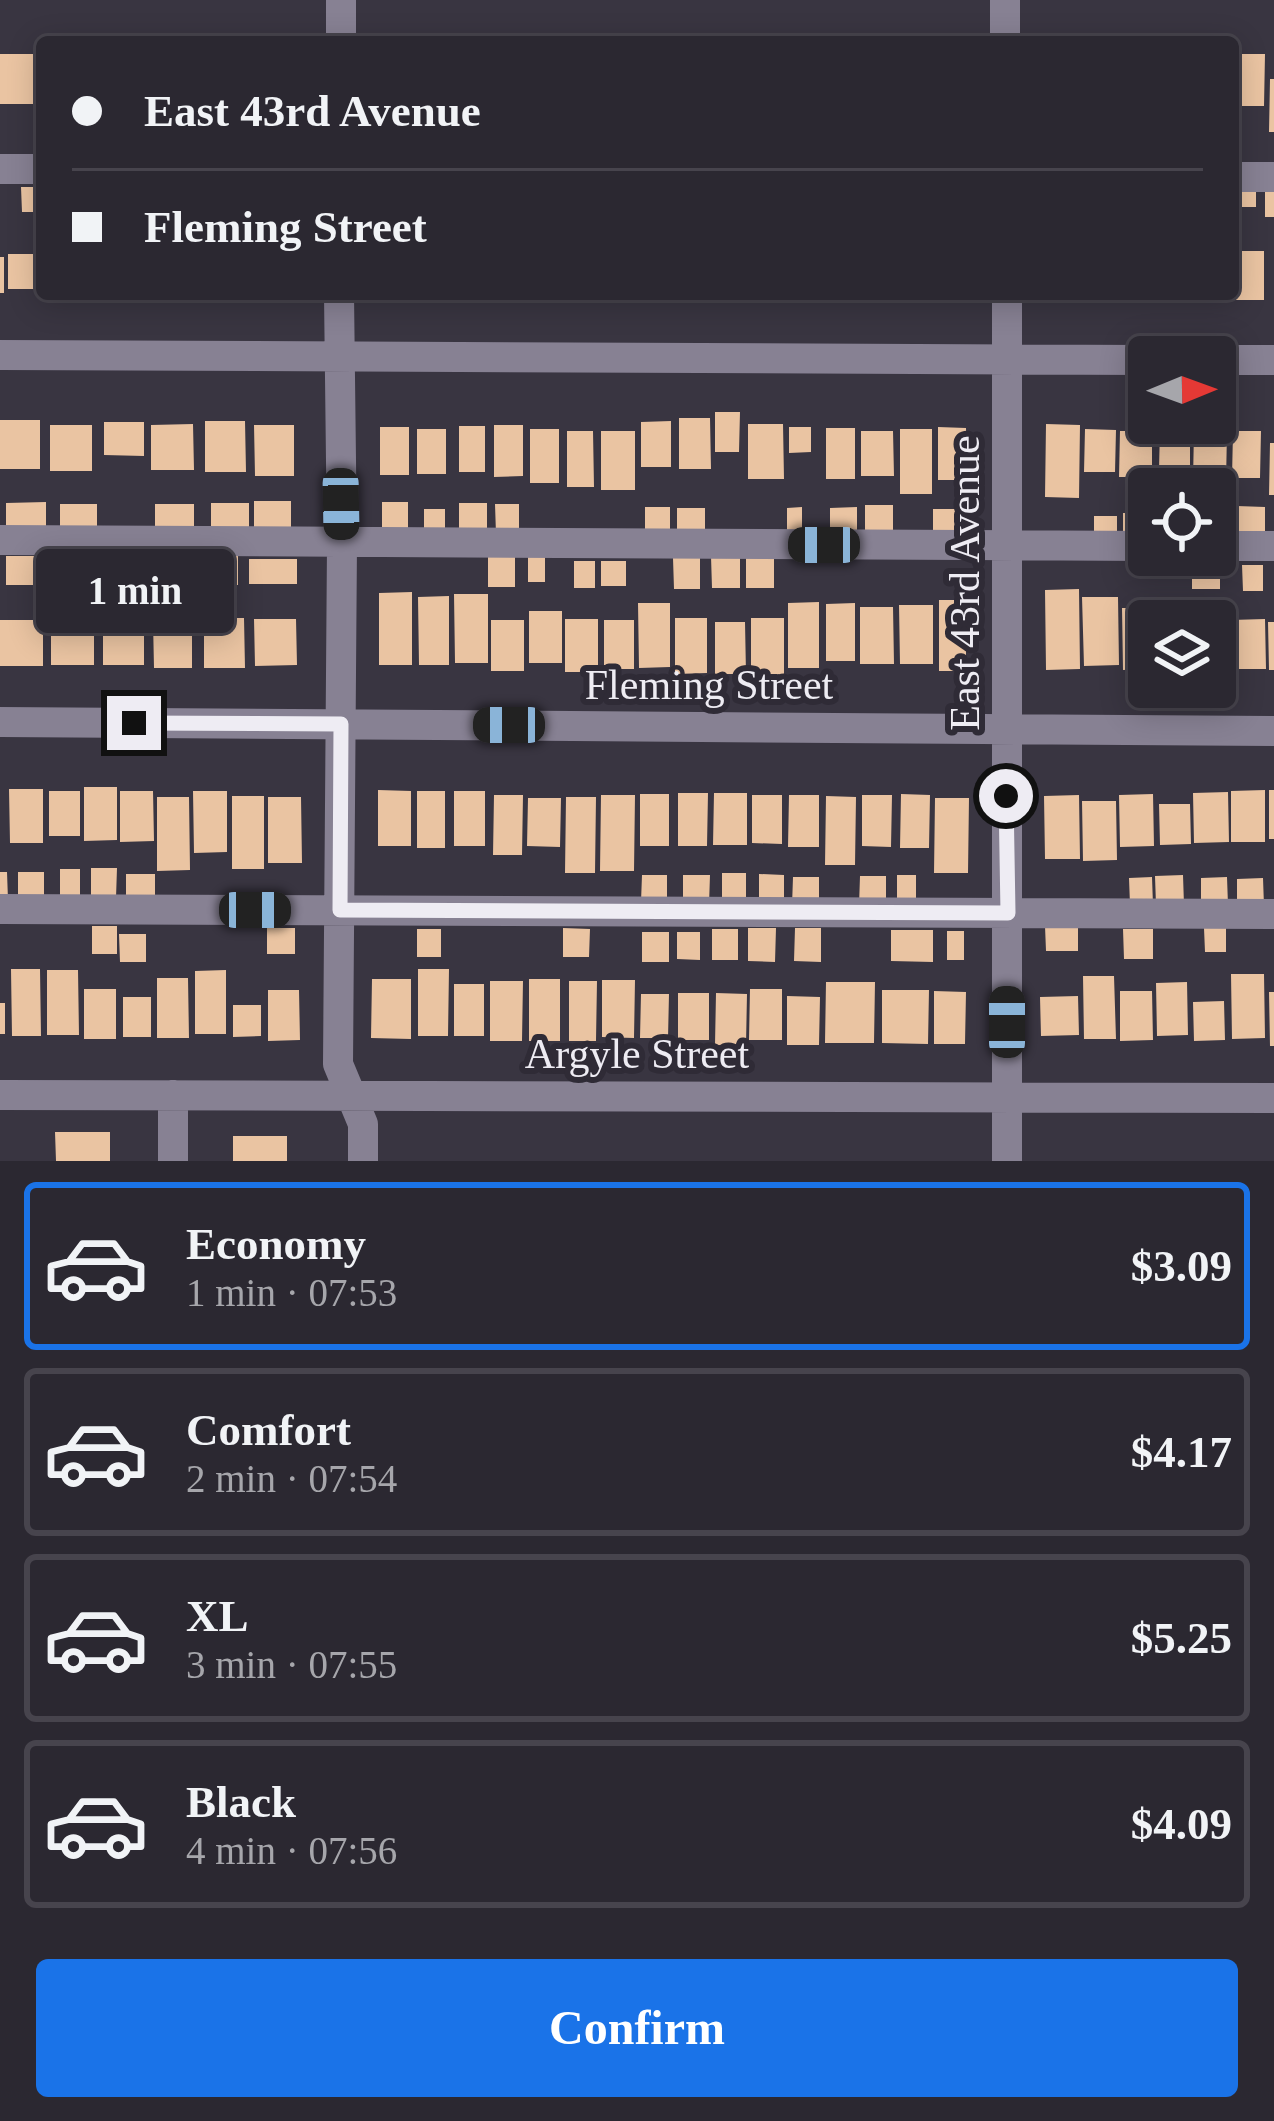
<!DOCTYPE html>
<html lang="en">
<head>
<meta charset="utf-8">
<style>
	body { margin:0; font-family:"Times New Roman",serif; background:#333039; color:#f1f3f6; height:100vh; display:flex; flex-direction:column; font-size:45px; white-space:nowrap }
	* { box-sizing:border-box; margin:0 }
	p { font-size:39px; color:#a6a6ab }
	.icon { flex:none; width:66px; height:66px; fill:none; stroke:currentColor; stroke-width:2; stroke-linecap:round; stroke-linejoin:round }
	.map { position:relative; height:1161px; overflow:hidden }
	.panel { display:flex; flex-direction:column; background:#2b2831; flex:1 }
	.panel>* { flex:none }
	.banner { position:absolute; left:36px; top:36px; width:1203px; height:264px; border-radius:12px; box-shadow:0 6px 30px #0003,0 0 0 3px #47444d; display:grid; align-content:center; height:264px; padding:0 36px; background:#2b2831 }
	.needle { width:78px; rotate:89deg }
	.controls { position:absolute; left:1128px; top:336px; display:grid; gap:24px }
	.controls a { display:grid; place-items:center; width:108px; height:108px; border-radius:12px; background:#2b2831; box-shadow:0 6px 30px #0003,0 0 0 3px #47444d; font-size:60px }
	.end { position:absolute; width:54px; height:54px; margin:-27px; border:15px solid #eeecf3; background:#111; box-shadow:0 0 0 6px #111 }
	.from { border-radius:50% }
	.bubble { position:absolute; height:84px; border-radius:12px; background:#2b2831; box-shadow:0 6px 30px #0003,0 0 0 3px #47444d; font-size:39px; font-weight:600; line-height:84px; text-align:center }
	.car { position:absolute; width:36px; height:72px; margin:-36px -18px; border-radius:15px; box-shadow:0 0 9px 3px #0007; background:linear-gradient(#222 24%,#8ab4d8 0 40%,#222 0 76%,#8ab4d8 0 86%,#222 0) }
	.banner b { display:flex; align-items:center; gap:42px; height:114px; font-size:45px }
	.banner b+b { border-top:3px solid #47444d }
	.banner i { width:30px; height:30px; background:#f1f3f6 }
	ul { padding:21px 0 0; list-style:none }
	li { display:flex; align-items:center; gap:36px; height:168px; margin:0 24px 18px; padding:0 12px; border:6px solid #47444d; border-radius:12px }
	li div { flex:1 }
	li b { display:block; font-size:45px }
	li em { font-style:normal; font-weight:600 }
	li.selected { border-color:#1a73e8 }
	li>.icon { width:108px; height:108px; stroke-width:1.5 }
	.cta { display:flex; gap:24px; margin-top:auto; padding:24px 36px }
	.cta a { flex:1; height:138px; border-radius:12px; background:#1a73e8; color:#fff; font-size:48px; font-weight:600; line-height:138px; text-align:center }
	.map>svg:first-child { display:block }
	.building { fill:#eac4a2 }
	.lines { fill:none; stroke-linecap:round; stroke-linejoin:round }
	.minor { stroke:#878193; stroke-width:30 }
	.route { stroke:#eeecf3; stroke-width:15 }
	.labels { text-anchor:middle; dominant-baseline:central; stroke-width:12; stroke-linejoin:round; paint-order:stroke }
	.street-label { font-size:42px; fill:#eeecf3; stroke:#2f2b36 }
</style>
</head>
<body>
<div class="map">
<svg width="1274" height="1161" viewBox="0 0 1274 1161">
	<rect width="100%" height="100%" fill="#393541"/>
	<!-- building -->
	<path class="building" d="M 0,54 L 39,54 L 39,104 L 0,104 Z
		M 1233,54 L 1265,54 L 1264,106 L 1233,106 Z
		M 1270,79 L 1274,79 L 1274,132 L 1269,132 Z
		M 1233,184 L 1256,184 L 1256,207 L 1233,207 Z
		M 1265,186 L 1274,186 L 1274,217 L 1265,217 Z
		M 21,187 L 36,187 L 37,212 L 22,212 Z
		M 1233,251 L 1264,251 L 1264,300 L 1230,300 Z
		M 8,254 L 38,254 L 38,289 L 8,289 Z
		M 0,257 L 4,257 L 4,293 L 0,293 Z
		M 440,294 L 491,294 L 491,298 L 440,299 Z
		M 502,294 L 554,294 L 554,301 L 502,301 Z
		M 796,294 L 849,294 L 849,298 L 796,298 Z
		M 1121,294 L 1154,294 L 1154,299 L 1121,299 Z
		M 1160,294 L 1190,294 L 1190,302 L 1159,302 Z
		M 1195,294 L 1226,294 L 1226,300 L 1195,300 Z
		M 715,412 L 740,412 L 739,452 L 715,452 Z
		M 679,418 L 710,418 L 711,469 L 679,469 Z
		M 0,420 L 40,420 L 40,469 L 0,469 Z
		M 205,421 L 245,421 L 246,472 L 205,472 Z
		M 671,421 L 671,467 L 641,467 L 641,422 Z
		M 104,422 L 144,422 L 144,456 L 104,455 Z
		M 193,424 L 194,470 L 151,470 L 151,425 Z
		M 748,424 L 783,424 L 784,479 L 748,479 Z
		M 1046,424 L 1080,425 L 1079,498 L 1045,497 Z
		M 50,425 L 92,425 L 92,471 L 50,471 Z
		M 254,425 L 294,425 L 294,476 L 255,476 Z
		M 494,425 L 523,425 L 523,476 L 494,477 Z
		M 459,426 L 485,426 L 485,472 L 459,472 Z
		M 380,427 L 409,427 L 409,475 L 380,475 Z
		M 789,427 L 811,427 L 811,452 L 789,453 Z
		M 938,427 L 966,428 L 967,480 L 938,480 Z
		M 1160,427 L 1190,427 L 1190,471 L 1159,470 Z
		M 826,428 L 855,428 L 855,479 L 826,479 Z
		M 417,429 L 446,429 L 446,474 L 417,474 Z
		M 530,429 L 559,429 L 559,483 L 530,483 Z
		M 900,429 L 932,429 L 932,494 L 900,494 Z
		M 1085,429 L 1116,430 L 1115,472 L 1084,472 Z
		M 1194,430 L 1227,431 L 1226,482 L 1193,481 Z
		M 567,431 L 593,431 L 594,487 L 567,487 Z
		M 601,431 L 635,431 L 635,490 L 601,490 Z
		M 861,431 L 893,431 L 894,476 L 861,476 Z
		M 1120,431 L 1152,431 L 1152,477 L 1119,477 Z
		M 1233,431 L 1261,431 L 1260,478 L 1232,478 Z
		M 1270,443 L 1274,443 L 1274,495 L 1269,495 Z
		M 254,501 L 291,501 L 291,532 L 254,533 Z
		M 46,502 L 46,530 L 6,530 L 6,503 Z
		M 382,502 L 408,502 L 408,532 L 382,531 Z
		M 211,503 L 249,503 L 249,532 L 211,532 Z
		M 459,503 L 487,503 L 487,533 L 459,533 Z
		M 60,504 L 97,504 L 97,532 L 60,532 Z
		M 155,504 L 194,504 L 194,533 L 155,533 Z
		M 495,504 L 519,504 L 519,534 L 496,534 Z
		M 865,505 L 893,505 L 893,530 L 865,530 Z
		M 1237,506 L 1265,507 L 1265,536 L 1237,536 Z
		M 645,507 L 670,507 L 670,533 L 645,534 Z
		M 802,507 L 802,530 L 787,530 L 787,508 Z
		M 857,507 L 857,531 L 830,531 L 830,508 Z
		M 1215,507 L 1228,507 L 1228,532 L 1215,532 Z
		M 677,508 L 705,508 L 705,532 L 677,532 Z
		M 424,509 L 445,509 L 445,533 L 424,533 Z
		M 933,509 L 958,509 L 958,536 L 933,536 Z
		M 1123,513 L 1149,513 L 1149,536 L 1123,535 Z
		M 1094,516 L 1117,516 L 1117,536 L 1094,535 Z
		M 740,555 L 740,588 L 712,588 L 711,556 Z
		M 746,555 L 774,555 L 774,588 L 746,588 Z
		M 6,556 L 44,556 L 44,585 L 6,585 Z
		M 163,556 L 197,556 L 197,584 L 163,584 Z
		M 200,556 L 238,556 L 238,585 L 200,585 Z
		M 56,557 L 96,557 L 96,580 L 56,580 Z
		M 488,557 L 515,557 L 515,587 L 488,587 Z
		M 528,557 L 545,557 L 545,582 L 528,582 Z
		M 673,558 L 700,558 L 700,589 L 674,589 Z
		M 249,559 L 297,559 L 297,584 L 249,584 Z
		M 1220,559 L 1220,589 L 1192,589 L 1192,560 Z
		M 574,561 L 595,561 L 595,588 L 574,588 Z
		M 601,561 L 626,561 L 626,586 L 601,586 Z
		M 120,563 L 149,563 L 149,589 L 120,590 Z
		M 1242,565 L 1263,565 L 1263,591 L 1243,591 Z
		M 1079,589 L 1080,669 L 1046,670 L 1045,590 Z
		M 412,592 L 412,665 L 379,665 L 379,593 Z
		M 454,594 L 488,594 L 488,663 L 455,663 Z
		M 449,596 L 449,665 L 419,665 L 418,597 Z
		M 1082,597 L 1118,597 L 1119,665 L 1084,666 Z
		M 939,600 L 966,600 L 966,671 L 939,671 Z
		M 819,602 L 819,668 L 788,668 L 788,603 Z
		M 638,603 L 670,603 L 670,667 L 639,668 Z
		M 855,603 L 855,661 L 826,661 L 826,604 Z
		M 899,605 L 933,605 L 933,664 L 900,664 Z
		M 1190,605 L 1190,621 L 1159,621 L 1159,606 Z
		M 860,607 L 893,607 L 894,664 L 860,664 Z
		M 1122,608 L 1155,608 L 1155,621 L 1149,621 L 1149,669 L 1123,670 Z
		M 529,611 L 562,611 L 562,663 L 529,663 Z
		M 51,618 L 94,618 L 94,665 L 51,665 Z
		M 204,618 L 244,618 L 245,668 L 204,668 Z
		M 675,618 L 707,618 L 707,673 L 675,674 Z
		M 751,618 L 784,618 L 784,675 L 751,675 Z
		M 103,619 L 144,619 L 144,665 L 103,665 Z
		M 254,619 L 296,619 L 297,665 L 255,666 Z
		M 565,619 L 598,619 L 598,672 L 565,672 Z
		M 1265,619 L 1266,669 L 1232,669 L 1231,620 Z
		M 0,620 L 43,620 L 43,666 L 0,666 Z
		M 192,620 L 192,668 L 154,668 L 153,621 Z
		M 491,620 L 524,620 L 524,671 L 491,671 Z
		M 604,620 L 634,620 L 634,669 L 604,669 Z
		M 715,622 L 745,622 L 746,674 L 715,674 Z
		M 1215,622 L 1228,622 L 1229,672 L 1215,673 Z
		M 1268,622 L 1274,622 L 1274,670 L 1269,670 Z
		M 84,787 L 117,787 L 117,840 L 84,841 Z
		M 9,789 L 43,789 L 43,843 L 10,843 Z
		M 378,790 L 411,791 L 411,846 L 378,846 Z
		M 1265,790 L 1265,842 L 1231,842 L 1231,791 Z
		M 1269,790 L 1274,790 L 1274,839 L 1269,839 Z
		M 49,791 L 80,791 L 80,836 L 49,836 Z
		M 120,791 L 153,791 L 154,841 L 120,842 Z
		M 193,791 L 227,791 L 227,852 L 194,853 Z
		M 417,791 L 445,791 L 445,848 L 417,848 Z
		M 454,791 L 485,791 L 485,846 L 454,846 Z
		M 1228,792 L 1229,842 L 1194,843 L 1193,793 Z
		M 678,793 L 708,793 L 707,846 L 678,846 Z
		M 714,793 L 747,793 L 747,845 L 713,845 Z
		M 640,794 L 669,794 L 669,846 L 640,846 Z
		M 901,794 L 930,795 L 929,848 L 900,848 Z
		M 1153,794 L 1154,846 L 1120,847 L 1119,795 Z
		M 494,795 L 523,795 L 522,855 L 493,855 Z
		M 601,795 L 635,795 L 634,871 L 600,871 Z
		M 752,795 L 782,795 L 782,844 L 752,843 Z
		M 789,795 L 819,795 L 819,847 L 788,847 Z
		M 862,795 L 892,795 L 891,847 L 862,846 Z
		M 1079,795 L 1080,859 L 1045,859 L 1044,796 Z
		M 232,796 L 264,796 L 264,869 L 232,869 Z
		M 826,796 L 856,797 L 855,865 L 825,865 Z
		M 157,797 L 189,797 L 190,870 L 157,871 Z
		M 268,797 L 301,797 L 302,863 L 268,863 Z
		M 566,797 L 596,797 L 595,873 L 565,873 Z
		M 528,798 L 561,798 L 560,847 L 527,846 Z
		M 935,798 L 969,798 L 968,873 L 934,873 Z
		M 1082,801 L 1116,801 L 1117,860 L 1083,861 Z
		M 1159,804 L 1190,804 L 1191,844 L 1160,845 Z
		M 91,868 L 117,868 L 116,898 L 91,898 Z
		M 60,869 L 80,869 L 80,898 L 60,898 Z
		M 0,872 L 7,872 L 8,900 L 0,900 Z
		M 18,872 L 44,872 L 44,900 L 18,901 Z
		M 722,873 L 746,873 L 746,907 L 722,906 Z
		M 126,874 L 155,874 L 155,902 L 126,902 Z
		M 759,874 L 784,875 L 784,906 L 759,906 Z
		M 642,875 L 667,875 L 667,902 L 641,902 Z
		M 683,875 L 710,875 L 709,905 L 683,904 Z
		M 897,875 L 916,875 L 916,904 L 897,904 Z
		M 1183,875 L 1184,905 L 1156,905 L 1155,876 Z
		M 860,876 L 886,876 L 886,907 L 859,906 Z
		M 793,877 L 819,877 L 819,906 L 792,906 Z
		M 1152,877 L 1153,905 L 1130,905 L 1129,878 Z
		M 1227,877 L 1228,905 L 1201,905 L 1201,878 Z
		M 1263,878 L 1264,906 L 1237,906 L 1237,879 Z
		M 1078,925 L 1078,951 L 1046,951 L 1045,926 Z
		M 92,926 L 117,926 L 117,954 L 92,954 Z
		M 1226,927 L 1226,952 L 1205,952 L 1204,928 Z
		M 267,928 L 295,928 L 295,954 L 267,954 Z
		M 563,928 L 590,929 L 589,957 L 563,957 Z
		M 748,928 L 776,928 L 775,962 L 748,961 Z
		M 795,928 L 821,928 L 821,962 L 794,961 Z
		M 417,929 L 441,929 L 441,957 L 417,957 Z
		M 712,929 L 738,929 L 738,960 L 712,960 Z
		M 1123,929 L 1153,929 L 1153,959 L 1124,959 Z
		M 891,930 L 933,930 L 933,962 L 891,961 Z
		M 947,931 L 964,931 L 964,960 L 947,960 Z
		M 642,932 L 669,932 L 669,962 L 642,962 Z
		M 677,932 L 700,932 L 700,960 L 677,959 Z
		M 119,934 L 146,934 L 146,962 L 120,962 Z
		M 11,969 L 40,969 L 41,1036 L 12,1036 Z
		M 418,969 L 449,969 L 448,1036 L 418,1036 Z
		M 47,970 L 78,970 L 79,1035 L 47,1035 Z
		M 226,970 L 226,1034 L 195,1034 L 195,971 Z
		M 1231,974 L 1264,974 L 1265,1038 L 1232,1039 Z
		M 1083,976 L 1114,976 L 1116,1039 L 1084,1039 Z
		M 157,978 L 188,978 L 189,1038 L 157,1038 Z
		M 372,979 L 411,979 L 411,1039 L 371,1038 Z
		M 529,979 L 560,979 L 560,1041 L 529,1041 Z
		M 602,980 L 635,980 L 634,1038 L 602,1037 Z
		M 490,981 L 523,981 L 522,1041 L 490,1041 Z
		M 569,981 L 597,981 L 596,1041 L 569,1041 Z
		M 826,982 L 875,982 L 874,1043 L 825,1043 Z
		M 1187,982 L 1188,1035 L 1157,1036 L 1156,983 Z
		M 454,984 L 484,984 L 484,1036 L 454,1036 Z
		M 84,989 L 116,989 L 116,1039 L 84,1039 Z
		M 750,989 L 782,989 L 782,1040 L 749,1040 Z
		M 268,990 L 299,990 L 300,1040 L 268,1041 Z
		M 882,990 L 929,990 L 928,1044 L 882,1043 Z
		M 934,991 L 966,992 L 965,1044 L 934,1044 Z
		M 1120,991 L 1152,991 L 1153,1040 L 1120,1041 Z
		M 1269,992 L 1274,992 L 1274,1046 L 1270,1046 Z
		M 678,993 L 709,993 L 709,1040 L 678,1040 Z
		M 716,993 L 747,994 L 746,1045 L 715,1045 Z
		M 641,994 L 669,994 L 668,1038 L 640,1038 Z
		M 787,996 L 820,997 L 819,1045 L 787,1045 Z
		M 1078,996 L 1079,1035 L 1041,1036 L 1040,997 Z
		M 123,997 L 151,997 L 151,1037 L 123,1037 Z
		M 1224,1001 L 1225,1040 L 1194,1041 L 1193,1002 Z
		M 0,1003 L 5,1003 L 5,1034 L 0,1034 Z
		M 233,1005 L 261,1005 L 261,1036 L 233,1037 Z
		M 55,1132 L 110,1132 L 110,1161 L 56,1161 Z
		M 233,1136 L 287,1136 L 287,1161 L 233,1161 Z"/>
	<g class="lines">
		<!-- minor -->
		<path class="minor" d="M 341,42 L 341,0
			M 1005,42 L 1005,0
			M 0,169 L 42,169
			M 1233,177 L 1274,177
			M 339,294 L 342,544 L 338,1064 L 363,1124 L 363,1161
			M 0,355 L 1149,360
			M 1215,360 L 1274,360
			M 0,540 L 1149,546
			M 1215,546 L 1274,546
			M 0,722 L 1274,731
			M 0,909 L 1274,914
			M 0,1095 L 1274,1098
			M 173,1161 L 173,1095
			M 1007,1161 L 1007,294"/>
	</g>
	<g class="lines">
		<!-- route -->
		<path class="route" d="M 134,723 L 341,724 L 340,910 L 1008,913 L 1006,796"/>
	</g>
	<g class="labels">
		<!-- street labels -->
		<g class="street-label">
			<text transform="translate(965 583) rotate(-90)">East 43rd Avenue</text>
			<text x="709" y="685">Fleming Street</text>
			<text x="637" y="1054">Argyle Street</text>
		</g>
	</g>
</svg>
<div class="controls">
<a><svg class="needle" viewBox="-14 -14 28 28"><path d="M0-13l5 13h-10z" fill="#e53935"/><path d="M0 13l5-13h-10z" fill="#a6a6ab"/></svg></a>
<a><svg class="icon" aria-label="locate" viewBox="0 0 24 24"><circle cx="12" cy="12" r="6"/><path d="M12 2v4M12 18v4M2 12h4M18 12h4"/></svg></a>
<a><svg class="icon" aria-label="layers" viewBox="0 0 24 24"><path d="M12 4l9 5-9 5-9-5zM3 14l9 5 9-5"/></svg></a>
</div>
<i class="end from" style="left:1006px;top:796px"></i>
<i class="end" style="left:134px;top:723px"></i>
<div class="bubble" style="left:36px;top:549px;width:198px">1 min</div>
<i class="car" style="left:341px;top:504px;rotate:179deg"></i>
<i class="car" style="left:824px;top:545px;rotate:270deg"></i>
<i class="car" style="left:509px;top:725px;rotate:270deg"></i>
<i class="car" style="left:255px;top:910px;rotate:90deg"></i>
<i class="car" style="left:1007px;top:1022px;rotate:0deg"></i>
<div class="banner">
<b><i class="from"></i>East 43rd Avenue</b>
<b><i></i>Fleming Street</b>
</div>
</div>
<section class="panel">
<ul>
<li class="selected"><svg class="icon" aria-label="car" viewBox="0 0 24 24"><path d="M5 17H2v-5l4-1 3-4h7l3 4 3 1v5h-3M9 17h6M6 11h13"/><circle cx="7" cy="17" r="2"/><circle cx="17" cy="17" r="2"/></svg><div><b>Economy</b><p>1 min · 07:53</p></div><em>$3.09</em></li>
<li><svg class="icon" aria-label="car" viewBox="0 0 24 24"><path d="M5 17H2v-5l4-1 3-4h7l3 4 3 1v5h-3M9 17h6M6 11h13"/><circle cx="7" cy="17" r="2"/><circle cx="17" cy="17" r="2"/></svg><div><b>Comfort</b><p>2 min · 07:54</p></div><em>$4.17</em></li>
<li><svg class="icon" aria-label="car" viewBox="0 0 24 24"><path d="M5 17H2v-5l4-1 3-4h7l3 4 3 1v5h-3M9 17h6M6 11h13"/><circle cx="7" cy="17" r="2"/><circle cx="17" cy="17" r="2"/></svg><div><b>XL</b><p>3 min · 07:55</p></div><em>$5.25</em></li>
<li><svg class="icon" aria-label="car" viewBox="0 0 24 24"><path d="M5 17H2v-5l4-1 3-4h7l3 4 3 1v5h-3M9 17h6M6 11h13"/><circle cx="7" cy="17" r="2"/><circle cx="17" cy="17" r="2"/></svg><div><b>Black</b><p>4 min · 07:56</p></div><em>$4.09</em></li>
</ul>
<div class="cta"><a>Confirm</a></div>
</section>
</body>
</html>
